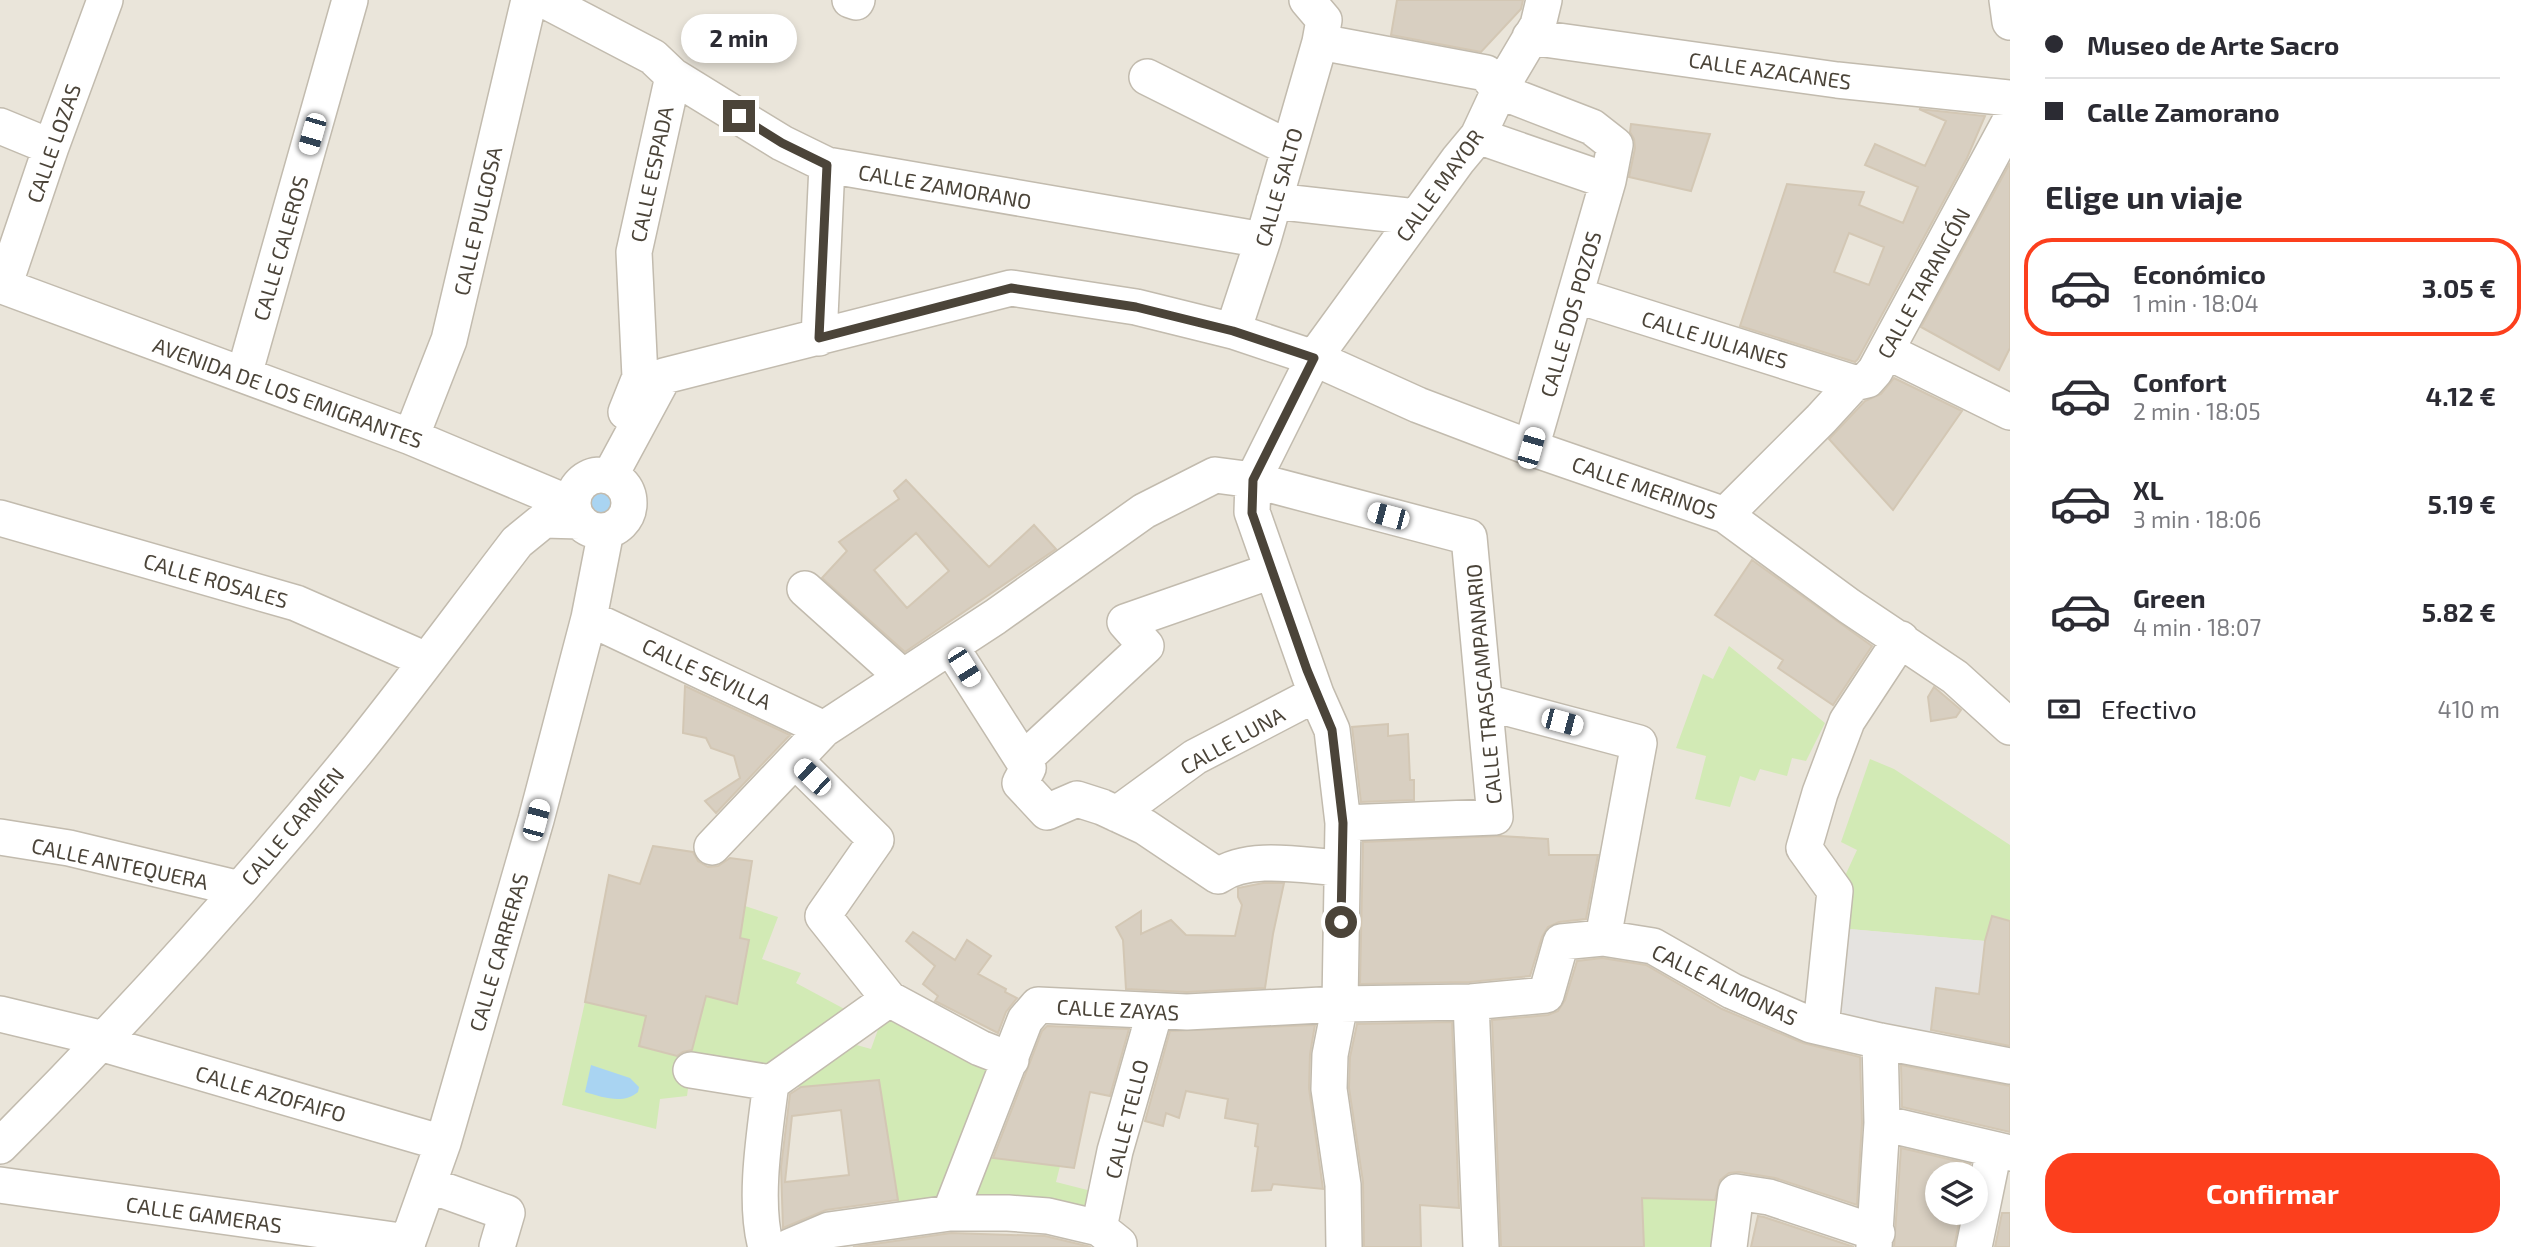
<!DOCTYPE html>
<html lang="es">
<head>
<meta charset="utf-8">
<style>
	body { margin:0; font-family:"Exo 2",sans-serif; background:#f2f2f3; color:#2b2b33; height:100vh; display:flex; flex-direction:column; font-size:26px; white-space:nowrap }
	* { box-sizing:border-box; margin:0 }
	p { font-size:23px; color:#7c7c81 }
	.icon { flex:none; width:38px; height:38px; fill:none; stroke:currentColor; stroke-width:2; stroke-linecap:round; stroke-linejoin:round }
	.map { position:relative; flex:1; overflow:hidden }
	.details { display:flex; flex-direction:column; background:#fff; width:525px }
	.details>* { flex:none }
	.hud { display:grid; align-content:center; height:154px; padding:0 35px; background:#fff }
	.tools { position:absolute; left:1925px; top:1162px; display:grid; gap:14px }
	.tools a { display:grid; place-items:center; width:63px; height:63px; border-radius:50%; background:#fff; box-shadow:0 4px 10px #0003; font-size:35px }
	.end { position:absolute; width:32px; height:32px; margin:-16px; border:9px solid #4b4439; background:#fff; box-shadow:0 0 0 4px #fff }
	.from { border-radius:50% }
	.bubble { position:absolute; height:49px; border-radius:24px; background:#fff; box-shadow:0 4px 10px #0003; font-size:23px; font-weight:700; line-height:49px; text-align:center }
	.car { position:absolute; width:21px; height:42px; margin:-21px -10px; border-radius:9px; box-shadow:0 0 5px 2px #0007; background:linear-gradient(#fff 24%,#345 0 40%,#fff 0 76%,#345 0 86%,#fff 0) }
	.hud b { display:flex; align-items:center; gap:24px; height:66px; font-size:26px }
	.hud b+b { border-top:2px solid #e1e1e2 }
	.hud i { width:18px; height:18px; background:#2b2b33 }
	ul { padding:0; list-style:none }
	li { display:flex; align-items:center; gap:21px; height:98px; margin:0 14px 10px; padding:0 21px; border:4px solid transparent; border-radius:28px }
	li div { flex:1 }
	li b { display:block; font-size:26px }
	li em { font-style:normal; font-weight:700 }
	li.current { border-color:#fc3f1d }
	li>.icon { width:63px; height:63px; stroke-width:1.5 }
	h2 { padding:0 35px; font-size:32px; line-height:84px }
	.pay { display:flex; align-items:center; gap:18px; height:77px; padding:0 35px; font-size:26px }
	.pay p { margin-inline-start:auto }
	.primary-button { display:flex; gap:14px; margin-top:auto; padding:14px 35px }
	.primary-button a { flex:1; height:80px; border-radius:28px; background:#fc3f1d; color:#fff; font-size:28px; font-weight:700; line-height:80px; text-align:center }
	main { display:flex; flex:1; min-height:0 }
	.map>svg:first-child { display:block }
	.residential { fill:#eae5da; fill-rule:evenodd }
	.green { fill:#d2eab5 }
	.parking { fill:#e5e3e0 }
	.water { fill:#a9d4f2 }
	.building { fill:#d8cfc1; stroke:#d3c7b4; stroke-width:2; fill-rule:evenodd }
	.lines { fill:none; stroke-linecap:round; stroke-linejoin:round }
	.minor-casing { stroke:#c2bbae; stroke-width:38 }
	.minor { stroke:#fff; stroke-width:35 }
	.route { stroke:#4b4439; stroke-width:9 }
	.labels { text-anchor:middle; dominant-baseline:central; stroke-width:5; stroke-linejoin:round; paint-order:stroke }
	.street-label { font-size:21px; fill:#4b4439; stroke:#fff }
</style>
</head>
<body>
<main>
<div class="map">
<svg width="2010" height="1247" viewBox="0 0 2010 1247">
	<rect width="100%" height="100%" fill="#f6f3ec"/>
	<!-- residential -->
	<path class="residential" d="M 0,0 L 2010,0 L 2010,1247 L 0,1247 ZM 1937,1174 L 1976,1174 L 1976,1213 L 1937,1213 Z"/>
	<!-- green -->
	<path class="green" d="M 1729,646 L 1825,723 L 1806,761 L 1792,758 L 1787,776 L 1760,769 L 1755,781 L 1740,776 L 1730,807 L 1695,799 L 1706,756 L 1676,748 L 1703,674 L 1713,679 Z
		M 1870,759 L 1894,769 L 2010,845 L 2010,921 L 1992,916 L 1985,941 L 1838,928 L 1844,878 L 1857,850 L 1841,842 Z
		M 745,906 L 778,917 L 762,959 L 801,973 L 796,983 L 850,1012 L 764,1076 L 691,1066 L 687,1096 L 660,1099 L 656,1129 L 562,1105 L 585,1002 L 646,1016 L 639,1046 L 690,1059 L 706,996 L 736,1004 L 749,940 L 740,938 Z
		M 889,999 L 1011,1060 L 982,1156 L 1060,1166 L 1056,1182 L 1107,1195 L 1099,1228 L 900,1216 L 879,1080 L 774,1089 L 853,1044 L 871,1049 Z
		M 1642,1198 L 1721,1200 L 1729,1247 L 1644,1247 Z"/>
	<!-- parking -->
	<path class="parking" d="M 1838,928 L 1985,941 L 1979,994 L 1936,988 L 1930,1045 L 1828,1023 Z"/>
	<!-- water -->
	<path class="water" d="M 602,480 L 615,489 C 615,504 611,513 600,522 L 582,499 L 590,489 Z
		M 591,1065 L 630,1078 L 639,1087 L 638,1092 C 623,1105 602,1097 585,1092 Z"/>
	<!-- building -->
	<path class="building" d="M 1397,0 L 1523,0 L 1521,9 L 1481,52 L 1391,35 Z
		M 1919,109 L 1985,116 L 1967,158 L 1858,359 L 1855,362 L 1740,326 L 1787,184 L 1864,192 L 1859,205 L 1903,223 L 1918,187 L 1865,165 L 1875,144 L 1925,166 L 1946,121 ZM 1849,233 L 1884,247 L 1869,285 L 1834,272 Z
		M 1631,124 L 1710,134 L 1691,191 L 1629,177 L 1635,148 L 1634,139 L 1630,132 Z
		M 2010,163 L 2010,348 L 1999,370 L 1921,327 Z
		M 1894,378 L 1962,411 L 1893,510 L 1829,439 L 1865,401 L 1881,394 Z
		M 906,480 L 989,567 L 1034,525 L 1056,549 L 905,652 L 822,578 L 847,551 L 839,542 L 899,499 L 894,491 ZM 916,533 L 949,571 L 907,608 L 874,570 Z
		M 1752,560 L 1872,646 L 1833,705 L 1778,668 L 1783,660 L 1715,615 Z
		M 685,686 L 790,735 L 716,813 L 705,801 L 740,778 L 734,756 L 711,748 L 706,738 L 683,733 Z
		M 1934,687 L 1961,710 L 1956,717 L 1931,721 L 1928,697 Z
		M 1388,724 L 1388,736 L 1408,734 L 1410,780 L 1414,780 L 1414,800 L 1361,802 L 1352,727 Z
		M 1500,836 L 1548,839 L 1549,855 L 1598,855 L 1586,919 L 1559,922 L 1548,927 L 1542,937 L 1530,976 L 1470,982 L 1360,984 L 1363,842 Z
		M 653,846 L 693,852 L 698,861 L 708,867 L 718,866 L 730,858 L 752,861 L 740,938 L 749,940 L 737,1004 L 706,996 L 692,1050 L 683,1052 L 677,1056 L 639,1046 L 646,1016 L 585,1002 L 609,875 L 640,884 Z
		M 1263,883 L 1284,883 L 1273,934 L 1265,988 L 1187,992 L 1126,989 L 1123,940 L 1116,927 L 1141,911 L 1141,934 L 1171,920 L 1186,935 L 1235,936 L 1242,905 L 1238,897 L 1238,888 Z
		M 1992,916 L 2010,921 L 2010,1046 L 1931,1030 L 1936,988 L 1979,994 L 1985,941 Z
		M 913,932 L 955,960 L 967,940 L 991,956 L 978,974 L 1006,989 L 1005,992 L 1017,998 L 1006,1012 L 998,1033 L 935,1001 L 938,996 L 923,984 L 935,966 L 906,941 Z
		M 1602,958 L 1646,965 L 1722,1009 L 1803,1043 L 1860,1057 L 1862,1123 L 1857,1205 L 1775,1178 L 1739,1172 L 1729,1173 L 1720,1180 L 1715,1200 L 1642,1198 L 1644,1247 L 1501,1247 L 1492,1020 L 1548,1015 L 1558,1011 L 1565,1000 L 1577,961 Z
		M 1452,1022 L 1459,1208 L 1420,1205 L 1421,1247 L 1364,1247 L 1363,1182 L 1349,1088 L 1350,1057 L 1357,1024 Z
		M 1315,1025 L 1310,1054 L 1309,1088 L 1323,1189 L 1273,1184 L 1271,1190 L 1252,1191 L 1258,1147 L 1255,1146 L 1258,1124 L 1225,1118 L 1228,1099 L 1186,1091 L 1179,1118 L 1166,1113 L 1163,1126 L 1145,1121 L 1170,1031 Z
		M 1047,1026 L 1129,1029 L 1110,1096 L 1090,1092 L 1074,1168 L 993,1158 L 1042,1031 Z
		M 1901,1065 L 2010,1086 L 2010,1132 L 1902,1107 Z
		M 879,1080 L 898,1200 L 826,1210 L 783,1228 L 781,1167 L 790,1094 L 801,1087 ZM 841,1110 L 849,1175 L 785,1182 L 792,1116 Z
		M 1901,1148 L 1970,1164 L 1968,1174 L 1937,1174 L 1937,1213 L 1961,1213 L 1954,1247 L 1894,1247 Z
		M 2002,1213 L 2010,1213 L 2010,1247 L 1995,1247 Z
		M 1758,1216 L 1764,1217 L 1854,1247 L 1751,1247 Z
		M 951,1233 L 1045,1236 L 1091,1247 L 853,1247 Z"/>
	<g class="lines">
		<!-- minor casing -->
		<g class="minor-casing">
			<path id="minor" d="M 544,0 L 653,57 L 673,76 L 782,143 L 827,165 L 1263,240
				M 850,0 L 856,2 L 857,0
				M 1307,0 L 1324,20 L 1320,42 L 1486,73 L 1499,91 L 1592,127 L 1615,145 L 1608,181 L 1478,136
				M 2007,0 L 2010,22
				M 1530,37 L 1837,80 L 2010,98
				M 1147,77 L 1289,148
				M 0,126 L 51,147
				M 1274,201 L 1416,217
				M 0,285 L 411,437 L 573,505
				M 4,286 L 51,147 L 105,0
				M 1575,295 L 1854,383
				M 1233,331 L 1263,240 L 1320,42
				M 819,338 L 827,165
				M 1886,351 L 2010,412
				M 244,375 L 350,0
				M 626,412 L 640,377 L 634,252 L 673,76
				M 411,437 L 449,340 L 529,0
				M 1531,448 L 1608,181
				M573 503a28 28 0 1 1 56 0a28 28 0 1 1-56 0Z
				M 610,476 L 664,376 L 1011,288 L 1136,307 L 1233,331 L 1314,358 L 1418,405 L 1531,448 L 1725,515 L 1849,606 L 1955,677 L 2010,727
				M 1725,515 L 1821,419 L 1854,383 L 1867,380 L 1875,371 L 2010,121
				M 0,518 L 296,603 L 426,660
				M 805,589 L 903,677
				M 589,618 L 824,729
				M 951,647 L 1028,768 L 1020,783 L 1047,812 L 1077,799 L 1102,807 L 1145,827 L 1218,876 C 1250,854 1304,866 1342,868
				M 1485,702 L 1639,743 L 1603,938
				M 1023,760 L 1146,646 L 1125,622 L 1271,571
				M 796,761 L 876,840 L 823,916 L 889,999 L 980,1048 L 1011,1060
				M 1117,814 L 1195,757 L 1316,694
				M 0,837 L 69,848 L 240,889
				M 712,847 L 824,729 L 995,617 L 1144,511 L 1215,475 L 1253,480 L 1469,537 L 1495,817 L 1343,823
				M 1471,1002 L 1481,1247
				M 0,1014 L 104,1039
				M 1821,1027 L 1835,891 L 1804,848 L 1820,793 L 1847,721 L 1901,639
				M 100,1043 L 443,1143
				M 691,1070 L 771,1083
				M 1882,1123 L 2010,1153
				M 0,1146 C 126,1020 246,887 359,748 C 413,681 464,611 517,542 L 544,520 L 580,521
				M 0,1185 L 408,1242
				M 429,1185 L 507,1213 L 497,1247
				M 950,1213 L 1025,1020 L 1038,1005 L 1187,1012 L 1340,1004 L 1471,1002 L 1546,995 L 1561,942 L 1603,938 L 1653,946 L 1732,991 L 1811,1025 L 1880,1041 L 2010,1066
				M 1099,1228 L 1115,1151 L 1155,1011
				M 406,1247 L 443,1143 L 536,820 L 589,618 L 606,531
				M 766,1247 C 753,1201 765,1131 771,1083 L 889,999
				M 789,1247 L 829,1230 L 950,1213 L 1008,1213 L 1048,1216 L 1099,1228 L 1119,1244 L 1119,1247
				M 1344,1247 L 1343,1185 L 1329,1089 L 1330,1055 L 1340,1004 L 1343,823 L 1332,730 L 1316,694 L 1252,512 L 1253,480 L 1314,358 L 1458,160 L 1478,136 L 1499,91 L 1538,25 L 1544,0
				M 1729,1247 L 1736,1192 L 1769,1197 L 1877,1233
				M 1874,1247 L 1882,1123 L 1880,1041
				M 1974,1247 L 1994,1150"/>
		</g>
		<!-- minor -->
		<use href="#minor" class="minor"/>
	</g>
	<g class="lines">
		<!-- route -->
		<path class="route" d="M 739,116 L 782,143 L 827,165 L 819,338 L 1011,288 L 1136,307 L 1233,331 L 1314,358 L 1253,480 L 1252,513 L 1307,670 L 1332,730 L 1343,823 L 1341,922"/>
	</g>
	<g class="labels">
		<!-- street labels -->
		<g class="street-label">
			<text transform="translate(1770 70) rotate(8)">CALLE AZACANES</text>
			<text transform="translate(53 143) rotate(-71)">CALLE LOZAS</text>
			<text transform="translate(651 174) rotate(-78)">CALLE ESPADA</text>
			<text transform="translate(1439 185) rotate(-54)">CALLE MAYOR</text>
			<text transform="translate(945 186) rotate(10)">CALLE ZAMORANO</text>
			<text transform="translate(1278 187) rotate(-74)">CALLE SALTO</text>
			<text transform="translate(477 221) rotate(-77)">CALLE PULGOSA</text>
			<text transform="translate(280 248) rotate(-74)">CALLE CALEROS</text>
			<text transform="translate(1923 283) rotate(-61)">CALLE TARANCÓN</text>
			<text transform="translate(1570 314) rotate(-74)">CALLE DOS POZOS</text>
			<text transform="translate(1715 339) rotate(17)">CALLE JULIANES</text>
			<text transform="translate(288 392) rotate(20)">AVENIDA DE LOS EMIGRANTES</text>
			<text transform="translate(1645 487) rotate(19)">CALLE MERINOS</text>
			<text transform="translate(216 580) rotate(16)">CALLE ROSALES</text>
			<text transform="translate(707 673) rotate(25)">CALLE SEVILLA</text>
			<text transform="translate(1483 684) rotate(-95)">CALLE TRASCAMPANARIO</text>
			<text transform="translate(1232 740) rotate(-29)">CALLE LUNA</text>
			<text transform="translate(292 826) rotate(-50)">CALLE CARMEN</text>
			<text transform="translate(120 863) rotate(12)">CALLE ANTEQUERA</text>
			<text transform="translate(498 952) rotate(-74)">CALLE CARRERAS</text>
			<text transform="translate(1725 984) rotate(26)">CALLE ALMONAS</text>
			<text transform="translate(1118 1009) rotate(3)">CALLE ZAYAS</text>
			<text transform="translate(271 1093) rotate(16)">CALLE AZOFAIFO</text>
			<text transform="translate(1126 1119) rotate(-76)">CALLE TELLO</text>
			<text transform="translate(204 1214) rotate(8)">CALLE GAMERAS</text>
		</g>
	</g>
</svg>
<div class="tools">
<a><svg class="icon" aria-label="layers" viewBox="0 0 24 24"><path d="M12 4l9 5-9 5-9-5zM3 14l9 5 9-5"/></svg></a>
</div>
<i class="end from" style="left:1341px;top:922px"></i>
<i class="end" style="left:739px;top:116px"></i>
<div class="bubble" style="left:681px;top:14px;width:116px">2 min</div>
<i class="car" style="left:312px;top:134px;rotate:196deg"></i>
<i class="car" style="left:1531px;top:448px;rotate:16deg"></i>
<i class="car" style="left:1388px;top:516px;rotate:285deg"></i>
<i class="car" style="left:964px;top:667px;rotate:148deg"></i>
<i class="car" style="left:1562px;top:722px;rotate:105deg"></i>
<i class="car" style="left:812px;top:777px;rotate:314deg"></i>
<i class="car" style="left:536px;top:820px;rotate:15deg"></i>
</div>
<section class="details">
<div class="hud">
<b><i class="from"></i>Museo de Arte Sacro</b>
<b><i></i>Calle Zamorano</b>
</div>
<h2>Elige un viaje</h2>
<ul>
<li class="current"><svg class="icon" aria-label="car" viewBox="0 0 24 24"><path d="M5 17H2v-5l4-1 3-4h7l3 4 3 1v5h-3M9 17h6M6 11h13"/><circle cx="7" cy="17" r="2"/><circle cx="17" cy="17" r="2"/></svg><div><b>Económico</b><p>1 min · 18:04</p></div><em>3.05 €</em></li>
<li><svg class="icon" aria-label="car" viewBox="0 0 24 24"><path d="M5 17H2v-5l4-1 3-4h7l3 4 3 1v5h-3M9 17h6M6 11h13"/><circle cx="7" cy="17" r="2"/><circle cx="17" cy="17" r="2"/></svg><div><b>Confort</b><p>2 min · 18:05</p></div><em>4.12 €</em></li>
<li><svg class="icon" aria-label="car" viewBox="0 0 24 24"><path d="M5 17H2v-5l4-1 3-4h7l3 4 3 1v5h-3M9 17h6M6 11h13"/><circle cx="7" cy="17" r="2"/><circle cx="17" cy="17" r="2"/></svg><div><b>XL</b><p>3 min · 18:06</p></div><em>5.19 €</em></li>
<li><svg class="icon" aria-label="car" viewBox="0 0 24 24"><path d="M5 17H2v-5l4-1 3-4h7l3 4 3 1v5h-3M9 17h6M6 11h13"/><circle cx="7" cy="17" r="2"/><circle cx="17" cy="17" r="2"/></svg><div><b>Green</b><p>4 min · 18:07</p></div><em>5.82 €</em></li>
</ul>
<div class="pay"><svg class="icon" aria-label="cash" viewBox="0 0 24 24"><path d="M3 7h18v10H3z"/><circle cx="12" cy="12" r="2"/></svg>Efectivo<p>410 m</p></div>
<div class="primary-button"><a>Confirmar</a></div>
</section>
</main>
</body>
</html>
